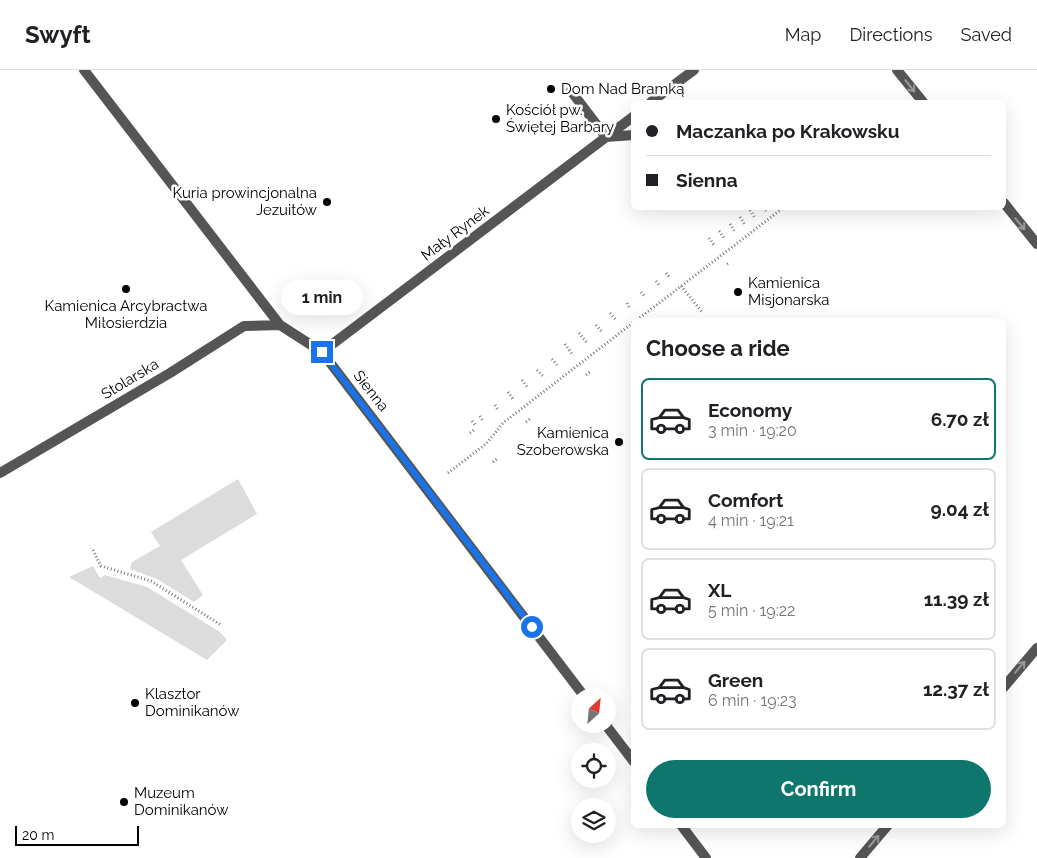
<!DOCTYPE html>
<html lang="en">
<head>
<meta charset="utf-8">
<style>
	body { margin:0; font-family:Raleway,sans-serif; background:#f6f6f6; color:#202124; height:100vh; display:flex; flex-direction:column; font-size:19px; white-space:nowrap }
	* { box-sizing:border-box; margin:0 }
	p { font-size:16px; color:#757577 }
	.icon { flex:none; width:28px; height:28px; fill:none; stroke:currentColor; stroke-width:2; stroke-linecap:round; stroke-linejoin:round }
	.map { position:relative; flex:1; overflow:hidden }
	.drawer { position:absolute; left:631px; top:248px; width:375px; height:510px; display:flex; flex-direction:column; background:#fff; border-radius:8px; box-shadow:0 5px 20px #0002 }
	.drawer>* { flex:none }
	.hud { position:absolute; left:631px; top:30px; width:375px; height:110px; border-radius:8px; box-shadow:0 5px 20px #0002; display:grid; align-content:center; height:110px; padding:0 15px; background:#fff }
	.needle { width:32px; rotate:27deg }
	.buttons { position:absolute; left:571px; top:618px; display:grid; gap:10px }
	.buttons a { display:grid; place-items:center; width:45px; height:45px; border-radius:50%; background:#fff; box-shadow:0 5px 20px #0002; font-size:25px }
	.scale { position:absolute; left:15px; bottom:12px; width:124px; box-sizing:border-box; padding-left:5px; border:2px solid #000; border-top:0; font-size:14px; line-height:18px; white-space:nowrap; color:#000; -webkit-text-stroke:4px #fff; paint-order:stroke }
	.end { position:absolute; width:22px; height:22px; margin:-11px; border:6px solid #1a73e8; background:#fff; box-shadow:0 0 0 2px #fff }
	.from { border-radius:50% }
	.bubble { position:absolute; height:35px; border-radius:18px; background:#fff; box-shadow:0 5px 20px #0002; font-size:16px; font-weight:700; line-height:35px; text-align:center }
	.hud b { display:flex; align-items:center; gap:18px; height:48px; font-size:19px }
	.hud b+b { border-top:1px solid #e0e0e0 }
	.hud i { width:12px; height:12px; background:#202124 }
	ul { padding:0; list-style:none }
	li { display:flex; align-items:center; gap:15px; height:82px; margin:0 10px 8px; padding:0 5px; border:2px solid #e0e0e0; border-radius:8px }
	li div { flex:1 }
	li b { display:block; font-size:19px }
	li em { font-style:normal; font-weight:700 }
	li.current { border-color:#0f766e }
	li>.icon { width:45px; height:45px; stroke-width:1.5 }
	h2 { padding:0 15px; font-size:22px; line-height:60px }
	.button { display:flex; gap:10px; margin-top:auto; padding:10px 15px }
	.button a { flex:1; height:58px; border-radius:30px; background:#0f766e; color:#fff; font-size:20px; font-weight:700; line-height:58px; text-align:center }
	header { display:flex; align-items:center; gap:30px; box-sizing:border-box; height:70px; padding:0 25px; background:#fff; border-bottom:1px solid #e0e0e0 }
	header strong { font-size:24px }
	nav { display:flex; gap:28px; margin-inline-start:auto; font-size:18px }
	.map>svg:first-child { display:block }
	.green { fill:#dcdcdc }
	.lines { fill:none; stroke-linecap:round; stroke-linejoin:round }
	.path { stroke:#777; stroke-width:3; stroke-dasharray:1 2.5; stroke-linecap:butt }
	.street { stroke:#555; stroke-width:10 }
	.oneway { stroke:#999 }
	.route { stroke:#1a73e8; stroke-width:6 }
	.poi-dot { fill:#000; stroke:#fff; stroke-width:2 }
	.labels { text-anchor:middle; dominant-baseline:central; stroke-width:5; stroke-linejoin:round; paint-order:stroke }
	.poi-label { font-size:15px; fill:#000; stroke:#fff; text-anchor:start }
	.street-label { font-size:15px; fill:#000; stroke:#fff }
</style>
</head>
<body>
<header>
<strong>Swyft</strong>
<nav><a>Map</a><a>Directions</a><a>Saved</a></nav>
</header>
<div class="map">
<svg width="1037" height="788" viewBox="0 0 1037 788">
	<rect width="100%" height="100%" fill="#fff"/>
	<!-- green -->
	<path class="green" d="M 238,409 L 257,444 L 181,490 L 203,525 L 194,532 L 157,509 L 130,499 L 132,492 L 160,476 L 151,462 Z
		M 93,496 L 100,508 L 105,505 L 147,517 L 220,562 L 227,570 L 207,590 L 69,507 Z"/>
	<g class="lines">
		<!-- path -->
		<path class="path" d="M 763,138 L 766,141
			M 750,140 L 755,148
			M 740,147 L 745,155
			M 730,154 L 735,162
			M 719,161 L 725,169
			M 709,168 L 714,175
			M 727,194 L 730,192
			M 666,203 L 670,208
			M 656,211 L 660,216
			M 681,216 L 702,242
			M 641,222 L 645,227
			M 627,233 L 630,239
			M 610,243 L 616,250
			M 637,250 L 783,138
			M 596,255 L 602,262
			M 579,263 L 587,273
			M 565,274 L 572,284
			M 552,289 L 557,295
			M 537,300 L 543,306
			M 586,305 L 591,301
			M 522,310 L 528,318
			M 508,322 L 513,329
			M 495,335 L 498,340
			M 480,346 L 483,351
			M 472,351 L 476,356
			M 526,352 L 530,349
			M 470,363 L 475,359
			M 493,392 L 498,388
			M 448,403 L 486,374 L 503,353 L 634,252
			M 93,480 L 101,496 L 151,511 L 221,555"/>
		<!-- street -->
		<path class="street" d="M 84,0 L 280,255 L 322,282 L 584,626
			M 897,0 L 923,32
			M 571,21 L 606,67 L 634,65
			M 651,32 L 694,0
			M 1004,133 L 1037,174
			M 322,282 L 634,46
			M 0,403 L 170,303 L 244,256 L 280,255
			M 1004,617 L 1037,578
			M 605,654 L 634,692
			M 681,755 L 706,788
			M 860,788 L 888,755"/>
	</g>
	<!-- one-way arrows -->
	<defs><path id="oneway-shaft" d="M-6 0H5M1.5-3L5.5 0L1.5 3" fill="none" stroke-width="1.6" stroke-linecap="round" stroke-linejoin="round" transform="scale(1.25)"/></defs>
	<g class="oneway">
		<use href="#oneway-shaft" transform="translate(910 16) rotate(52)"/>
		<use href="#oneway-shaft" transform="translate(1020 154) rotate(51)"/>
		<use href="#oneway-shaft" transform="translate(1020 597) rotate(-50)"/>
		<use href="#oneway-shaft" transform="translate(874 771) rotate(-50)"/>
	</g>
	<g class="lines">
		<!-- route -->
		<path class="route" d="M 322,282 L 532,557"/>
	</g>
	<!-- markers -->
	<g class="poi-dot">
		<circle cx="551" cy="19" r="5"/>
		<circle cx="496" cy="49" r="5"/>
		<circle cx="327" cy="132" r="5"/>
		<circle cx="126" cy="219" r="5"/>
		<circle cx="738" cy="222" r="5"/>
		<circle cx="619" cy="372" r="5"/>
		<circle cx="135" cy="633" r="5"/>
		<circle cx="124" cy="732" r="5"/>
	</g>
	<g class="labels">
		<!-- poi labels -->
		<g class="poi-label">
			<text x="561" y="19">Dom Nad Bramką</text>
			<text x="506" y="40">Kościół pw.<tspan x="506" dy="17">Świętej Barbary</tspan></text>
			<text x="317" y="123" text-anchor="end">Kuria prowincjonalna<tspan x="317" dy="17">Jezuitów</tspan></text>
			<text x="748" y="213">Kamienica<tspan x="748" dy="17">Misjonarska</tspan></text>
			<text x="126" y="236" text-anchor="middle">Kamienica Arcybractwa<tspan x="126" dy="17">Miłosierdzia</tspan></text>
			<text x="609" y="363" text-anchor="end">Kamienica<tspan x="609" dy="17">Szoberowska</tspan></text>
			<text x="145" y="624">Klasztor<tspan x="145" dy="17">Dominikanów</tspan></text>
			<text x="134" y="723">Muzeum<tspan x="134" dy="17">Dominikanów</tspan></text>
		</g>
		<!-- street labels -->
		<g class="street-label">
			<text transform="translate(455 163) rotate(-37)">Mały Rynek</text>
			<text transform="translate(130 309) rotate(-31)">Stolarska</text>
			<text transform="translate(371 321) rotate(52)">Sienna</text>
		</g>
	</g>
</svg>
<div class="buttons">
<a><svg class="needle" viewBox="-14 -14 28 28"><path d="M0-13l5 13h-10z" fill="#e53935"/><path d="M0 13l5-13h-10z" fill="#757577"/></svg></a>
<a><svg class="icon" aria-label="locate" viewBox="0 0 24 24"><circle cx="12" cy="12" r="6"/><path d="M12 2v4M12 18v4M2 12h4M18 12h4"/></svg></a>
<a><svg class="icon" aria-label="layers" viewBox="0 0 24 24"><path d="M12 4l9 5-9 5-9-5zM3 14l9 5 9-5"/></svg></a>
</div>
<div class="scale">20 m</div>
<i class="end from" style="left:532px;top:557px"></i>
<i class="end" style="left:322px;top:282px"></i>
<div class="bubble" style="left:281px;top:210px;width:82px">1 min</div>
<div class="hud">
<b><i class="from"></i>Maczanka po Krakowsku</b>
<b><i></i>Sienna</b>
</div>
<section class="drawer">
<h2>Choose a ride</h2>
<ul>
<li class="current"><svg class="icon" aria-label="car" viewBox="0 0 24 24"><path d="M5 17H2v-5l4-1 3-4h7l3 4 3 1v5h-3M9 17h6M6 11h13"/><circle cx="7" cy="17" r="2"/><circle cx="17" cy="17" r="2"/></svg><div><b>Economy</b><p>3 min · 19:20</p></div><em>6.70 zł</em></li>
<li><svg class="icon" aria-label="car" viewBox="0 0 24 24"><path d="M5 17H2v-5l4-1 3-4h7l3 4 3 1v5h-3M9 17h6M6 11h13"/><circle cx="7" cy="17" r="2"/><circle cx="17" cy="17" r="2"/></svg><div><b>Comfort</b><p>4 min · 19:21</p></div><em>9.04 zł</em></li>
<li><svg class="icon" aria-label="car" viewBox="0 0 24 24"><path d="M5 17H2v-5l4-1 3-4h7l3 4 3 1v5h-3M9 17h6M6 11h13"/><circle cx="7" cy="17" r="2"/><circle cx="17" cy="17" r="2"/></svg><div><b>XL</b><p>5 min · 19:22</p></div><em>11.39 zł</em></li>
<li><svg class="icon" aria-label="car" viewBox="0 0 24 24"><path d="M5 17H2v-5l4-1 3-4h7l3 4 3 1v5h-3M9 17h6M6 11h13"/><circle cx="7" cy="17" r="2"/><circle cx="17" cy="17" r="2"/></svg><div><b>Green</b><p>6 min · 19:23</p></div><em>12.37 zł</em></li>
</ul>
<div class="button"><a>Confirm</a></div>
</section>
</div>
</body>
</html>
